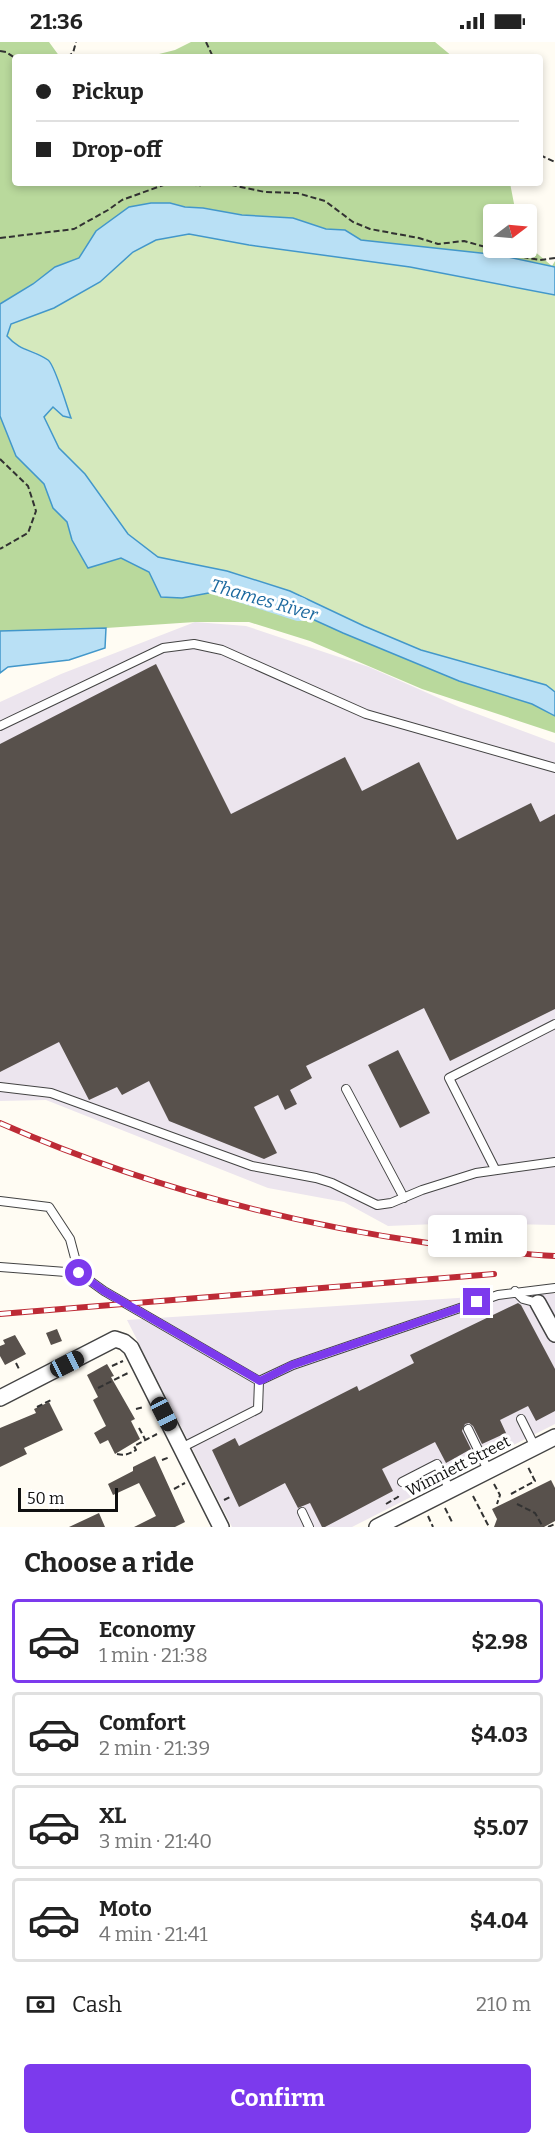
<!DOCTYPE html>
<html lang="en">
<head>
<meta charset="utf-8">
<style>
	body { margin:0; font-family:Bitter,serif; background:#f2f2f2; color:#222; height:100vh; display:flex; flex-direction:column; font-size:22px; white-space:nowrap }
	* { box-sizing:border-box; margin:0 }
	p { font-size:20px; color:#767676 }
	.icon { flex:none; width:33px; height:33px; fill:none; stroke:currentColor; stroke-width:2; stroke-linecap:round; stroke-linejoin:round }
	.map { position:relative; height:1485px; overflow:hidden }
	.sheet { display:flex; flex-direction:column; background:#fff; flex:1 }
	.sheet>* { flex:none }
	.banner { position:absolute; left:12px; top:12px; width:531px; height:132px; border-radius:6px; box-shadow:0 3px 9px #0003; display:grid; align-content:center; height:132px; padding:0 24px; background:#fff }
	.needle { width:39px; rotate:74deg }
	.controls { position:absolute; left:483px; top:162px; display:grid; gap:12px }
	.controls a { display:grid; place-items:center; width:54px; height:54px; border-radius:6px; background:#fff; box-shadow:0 3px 9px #0003; font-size:30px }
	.scale { position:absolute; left:18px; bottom:15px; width:100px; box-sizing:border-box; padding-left:6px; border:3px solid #101010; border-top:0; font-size:16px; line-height:21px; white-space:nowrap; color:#101010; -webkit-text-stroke:4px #fff; paint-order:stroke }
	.end { position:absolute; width:27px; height:27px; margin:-14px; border:8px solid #7c3aed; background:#fff; box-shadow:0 0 0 3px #fff }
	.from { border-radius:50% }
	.bubble { position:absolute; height:42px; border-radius:6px; background:#fff; box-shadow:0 3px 9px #0003; font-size:20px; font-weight:700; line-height:42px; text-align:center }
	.car { position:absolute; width:18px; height:36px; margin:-18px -9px; border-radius:8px; box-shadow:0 0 4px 2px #0007; background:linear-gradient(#222 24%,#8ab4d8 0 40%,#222 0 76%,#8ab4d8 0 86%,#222 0) }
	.banner b { display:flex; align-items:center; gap:21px; height:57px; font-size:22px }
	.banner b+b { border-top:2px solid #e0e0e0 }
	.banner i { width:15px; height:15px; background:#222 }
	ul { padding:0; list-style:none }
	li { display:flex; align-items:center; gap:18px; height:84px; margin:0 12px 9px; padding:0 12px; border:3px solid #e0e0e0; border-radius:6px }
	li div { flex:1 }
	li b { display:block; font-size:22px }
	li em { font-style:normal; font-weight:700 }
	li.on { border-color:#7c3aed }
	li>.icon { width:54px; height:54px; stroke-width:1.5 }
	h2 { padding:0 24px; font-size:27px; line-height:72px }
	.pay { display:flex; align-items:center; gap:15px; height:66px; padding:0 24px; font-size:22px }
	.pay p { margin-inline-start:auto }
	.cta { display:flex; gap:12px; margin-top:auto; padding:12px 24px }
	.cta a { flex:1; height:69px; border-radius:6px; background:#7c3aed; color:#fff; font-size:24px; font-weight:700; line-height:69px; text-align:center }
	.status { display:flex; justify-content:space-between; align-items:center; height:42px; padding:0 30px; background:#fff; direction:ltr }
	.status svg { height:16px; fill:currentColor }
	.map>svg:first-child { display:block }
	.industrial { fill:#ece5ee }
	.green { fill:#d5e9bd }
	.forest { fill:#b9d99c }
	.water { fill:#b9e0f5; stroke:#4297ca; stroke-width:1.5 }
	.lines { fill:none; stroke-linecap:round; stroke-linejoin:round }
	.river { stroke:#b9e0f5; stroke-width:24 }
	.building { fill:#58514c }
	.service-casing { stroke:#434343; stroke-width:10 }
	.minor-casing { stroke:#434343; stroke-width:18 }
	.path { stroke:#323232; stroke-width:2; stroke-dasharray:6 3; stroke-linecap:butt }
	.service { stroke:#fff; stroke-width:8 }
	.minor { stroke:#fff; stroke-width:15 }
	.rail-casing { stroke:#bd2b36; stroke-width:6 }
	.rail { stroke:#fff; stroke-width:4; stroke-dasharray:11; stroke-linecap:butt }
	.route { stroke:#7c3aed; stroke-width:8 }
	.labels { text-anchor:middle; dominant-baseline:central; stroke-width:6; stroke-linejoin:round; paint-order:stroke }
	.street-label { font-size:16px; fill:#101010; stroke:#fff }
	.water-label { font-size:18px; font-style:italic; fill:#1c699f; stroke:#fff }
</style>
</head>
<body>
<div class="status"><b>21:36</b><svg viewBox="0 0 49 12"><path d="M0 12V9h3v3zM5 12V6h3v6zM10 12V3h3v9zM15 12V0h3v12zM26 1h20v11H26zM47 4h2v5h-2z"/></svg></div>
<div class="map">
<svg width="555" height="1485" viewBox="0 0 555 1485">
	<rect width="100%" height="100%" fill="#fffcf3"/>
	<!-- industrial -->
	<path class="industrial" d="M 195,580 L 246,584 L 369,625 L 459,665 L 555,701 L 555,1183 L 460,1181 L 388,1184 L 344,1160 L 268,1146 L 46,1058 L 0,1059 L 0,660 L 61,632 Z
		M 549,1250 L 555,1252 L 555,1382 L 352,1485 L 232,1485 L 127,1278 Z"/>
	<!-- green -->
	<path class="green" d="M 189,192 L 249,203 L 410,225 L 555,253 L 555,650 L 546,643 L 421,608 L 364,584 L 290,549 L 227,529 L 158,515 L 128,492 L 85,432 L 59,406 L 44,375 L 53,365 L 63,374 L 37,311 L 16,304 L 7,294 L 11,282 L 54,266 L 100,240 L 133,210 L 156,198 Z"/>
	<!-- forest -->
	<path class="forest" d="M 0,0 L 49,0 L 60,15 L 15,15 L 15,141 L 510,141 L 516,172 L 494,172 L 494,206 L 526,206 L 527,203 L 552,224 L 555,219 L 555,225 L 499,213 L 360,198 L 345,188 L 326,187 L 293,176 L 242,173 L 203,166 L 185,165 L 170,161 L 96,189 L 79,216 L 55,225 L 33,242 L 0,262 Z
		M 191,0 L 435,0 L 453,15 L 147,15 L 175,8 Z
		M 0,374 L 16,414 L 44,442 L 53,466 L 67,480 L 72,498 L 121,516 L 149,530 L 182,556 L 214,550 L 257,552 L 343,591 L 459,639 L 532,662 L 555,674 L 555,691 L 422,647 L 310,599 L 249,580 L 195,580 L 106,586 L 0,589 Z"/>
	<!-- water -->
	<path class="water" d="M 151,161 L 170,161 L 185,165 L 203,166 L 242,173 L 293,176 L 326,187 L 345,188 L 361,198 L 499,213 L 555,225 L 555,253 L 410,225 L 249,203 L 189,192 L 156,198 L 133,210 L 100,240 L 54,266 L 11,282 L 7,294 C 21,310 32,307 48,318 C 55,323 67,365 71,376 L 63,374 L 53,365 L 44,375 L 59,406 L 85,432 L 128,492 L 158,515 L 227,529 L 290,549 L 364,584 L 421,608 L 546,643 L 555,650 L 555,674 L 532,662 L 459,639 L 343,591 L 257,552 L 214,550 L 182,556 L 161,555 L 149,530 L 121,516 L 88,526 L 72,498 L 67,480 L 53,466 L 44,442 L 16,414 L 0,374 L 0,262 L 33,242 L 55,225 L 79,216 L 96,189 L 129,165 Z
		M 106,586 L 105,606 L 69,618 L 8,625 L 0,631 L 0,589 Z"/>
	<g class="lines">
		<!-- river -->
		<path class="river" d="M 221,542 L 299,567"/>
	</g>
	<!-- building -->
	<path class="building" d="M 156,622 L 231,772 L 345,715 L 362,749 L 419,720 L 457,798 L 531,761 L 540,780 L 555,772 L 555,967 L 450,1019 L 424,966 L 306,1024 L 312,1036 L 290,1048 L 297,1062 L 285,1068 L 278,1053 L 254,1065 L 277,1111 L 264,1117 L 169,1079 L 149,1039 L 122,1053 L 117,1045 L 89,1058 L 59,1000 L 0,1030 L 0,702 Z
		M 398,1008 L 430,1071 L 400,1086 L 368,1023 Z
		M 518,1261 L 521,1263 L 555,1327 L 555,1369 L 536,1379 L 528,1364 L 500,1378 L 506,1391 L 482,1402 L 473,1384 L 469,1381 L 465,1382 L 462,1389 L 471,1407 L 446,1421 L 435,1400 L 382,1427 L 393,1449 L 325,1485 L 322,1485 L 310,1461 L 298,1466 L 285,1441 L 239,1465 L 212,1408 L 235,1396 L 239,1404 L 357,1344 L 359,1349 L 414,1321 L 410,1313 Z
		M 57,1287 L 62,1299 L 51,1303 L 46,1291 Z
		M 15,1293 L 26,1312 L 5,1323 L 0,1314 L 0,1304 L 5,1302 L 3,1298 Z
		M 107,1322 L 114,1334 L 111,1335 L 135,1377 L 131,1379 L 140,1397 L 115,1412 L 108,1398 L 100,1402 L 94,1391 L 106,1384 L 93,1358 L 98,1355 L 87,1333 Z
		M 49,1360 L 63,1388 L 24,1406 L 27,1412 L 0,1425 L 0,1386 L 36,1371 L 34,1367 Z
		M 155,1414 L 185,1480 L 175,1485 L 134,1485 L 156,1474 L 139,1441 L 113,1453 L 108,1442 L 133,1429 L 133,1425 Z
		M 551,1438 L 555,1446 L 555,1479 L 544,1485 L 494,1485 L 497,1477 L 492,1467 Z
		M 99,1471 L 105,1485 L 69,1485 Z"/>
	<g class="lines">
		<!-- service casing -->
		<g class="service-casing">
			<path id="service" d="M 0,684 L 163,606 L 194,602 L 222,608 L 366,672 L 555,726
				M 0,1045 L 51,1051 L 252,1124 L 316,1136 L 332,1141 L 377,1163 L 391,1161 L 422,1148 L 476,1131 L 555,1120
				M 346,1047 L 404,1156
				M 495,1127 L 449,1036 L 555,982
				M 0,1159 L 49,1165 L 70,1197 L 79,1231
				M 0,1225 L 79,1231 L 104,1249 L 259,1339 L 293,1323 L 498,1253 L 555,1246
				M 515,1249 L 523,1257 L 538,1261
				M 521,1377 L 535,1405
				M 468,1387 L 488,1428
				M 181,1406 L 258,1367 L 259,1339
				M 402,1440 L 437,1422 L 450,1448
				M 302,1470 L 309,1485"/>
		</g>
		<!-- minor casing -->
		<g class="minor-casing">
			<path id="minor" d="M 538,1261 L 555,1292
				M 0,1356 L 115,1297 L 124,1300 L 131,1306 L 221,1485
				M 377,1485 L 555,1395"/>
		</g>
		<!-- path -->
		<path class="path" d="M 206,0 L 213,15
			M 0,9 L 6,10 L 15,16
			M 67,15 L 73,11 L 76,0
			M 540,113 L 555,120
			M 191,141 L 198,144 L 208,141
			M 222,141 L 265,150 L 297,151 L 325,159 L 353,180 L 370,187 L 419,196 L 438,202 L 464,199 L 518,214 L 540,218 L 555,216
			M 0,196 L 74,187 L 108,168 L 122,158 L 169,141
			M 0,417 L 28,444 L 36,469 L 28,491 L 0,507
			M 16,1321 L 20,1329
			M 112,1324 L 123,1319
			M 98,1346 L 128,1331
			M 37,1365 L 53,1357
			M 136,1367 L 144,1365
			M 139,1386 L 145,1397
			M 117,1412 C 125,1414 129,1412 136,1408 L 134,1404 L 157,1392
			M 162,1418 L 170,1415
			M 494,1442 L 500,1453 L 497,1462
			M 174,1447 L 185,1441
			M 511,1452 L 535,1439 L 528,1425
			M 473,1454 L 489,1485
			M 224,1458 L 232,1454
			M 386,1462 L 398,1455 L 399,1451
			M 517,1462 L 535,1471 L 543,1485
			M 445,1466 L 453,1482
			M 428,1474 L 433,1485
			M 548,1485 L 555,1482"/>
		<!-- service -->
		<use href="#service" class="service"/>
		<!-- minor -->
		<use href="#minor" class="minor"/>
		<!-- rail casing -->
		<g class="rail-casing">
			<path id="rail" d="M 0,1081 C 136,1141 281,1180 428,1201 C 470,1206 513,1212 555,1214
				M 0,1272 L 494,1232"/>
		</g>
		<!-- rail -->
		<use href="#rail" class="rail"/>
	</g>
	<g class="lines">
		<!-- route -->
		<path class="route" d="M 79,1231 L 104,1249 L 260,1339 L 292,1323 L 477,1260"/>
	</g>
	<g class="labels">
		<!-- street labels -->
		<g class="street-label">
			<text transform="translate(458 1424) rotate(-27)">Winniett Street</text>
		</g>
		<!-- water labels -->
		<g class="water-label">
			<text transform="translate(264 558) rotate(16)">Thames River</text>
		</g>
	</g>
</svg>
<div class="controls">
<a><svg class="needle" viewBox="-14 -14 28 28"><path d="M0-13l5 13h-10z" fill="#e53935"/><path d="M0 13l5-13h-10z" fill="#767676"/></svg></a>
</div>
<div class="scale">50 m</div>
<i class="end from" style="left:79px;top:1231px"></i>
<i class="end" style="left:477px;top:1260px"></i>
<div class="bubble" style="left:428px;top:1173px;width:99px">1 min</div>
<i class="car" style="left:67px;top:1322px;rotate:63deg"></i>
<i class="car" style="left:164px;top:1372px;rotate:153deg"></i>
<div class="banner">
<b><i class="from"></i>Pickup</b>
<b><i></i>Drop-off</b>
</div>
</div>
<section class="sheet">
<h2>Choose a ride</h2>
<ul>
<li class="on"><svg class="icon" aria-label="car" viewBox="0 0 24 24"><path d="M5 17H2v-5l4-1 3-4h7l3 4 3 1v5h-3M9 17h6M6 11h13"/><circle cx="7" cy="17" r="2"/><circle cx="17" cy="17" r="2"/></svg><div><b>Economy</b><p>1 min · 21:38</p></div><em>$2.98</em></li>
<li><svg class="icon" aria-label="car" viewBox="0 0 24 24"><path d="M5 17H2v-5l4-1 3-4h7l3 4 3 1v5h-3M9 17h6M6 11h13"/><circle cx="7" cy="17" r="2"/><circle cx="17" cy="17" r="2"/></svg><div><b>Comfort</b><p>2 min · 21:39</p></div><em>$4.03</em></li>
<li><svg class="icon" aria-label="car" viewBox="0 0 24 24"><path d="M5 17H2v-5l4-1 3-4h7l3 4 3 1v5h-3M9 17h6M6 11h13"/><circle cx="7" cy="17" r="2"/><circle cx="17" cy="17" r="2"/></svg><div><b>XL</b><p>3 min · 21:40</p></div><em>$5.07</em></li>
<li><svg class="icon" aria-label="car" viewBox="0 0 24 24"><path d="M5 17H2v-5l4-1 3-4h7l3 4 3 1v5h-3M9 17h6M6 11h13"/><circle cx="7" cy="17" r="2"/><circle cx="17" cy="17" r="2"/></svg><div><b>Moto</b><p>4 min · 21:41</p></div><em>$4.04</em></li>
</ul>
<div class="pay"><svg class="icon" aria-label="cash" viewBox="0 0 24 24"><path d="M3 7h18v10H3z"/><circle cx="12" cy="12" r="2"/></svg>Cash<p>210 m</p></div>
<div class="cta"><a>Confirm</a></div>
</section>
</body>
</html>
